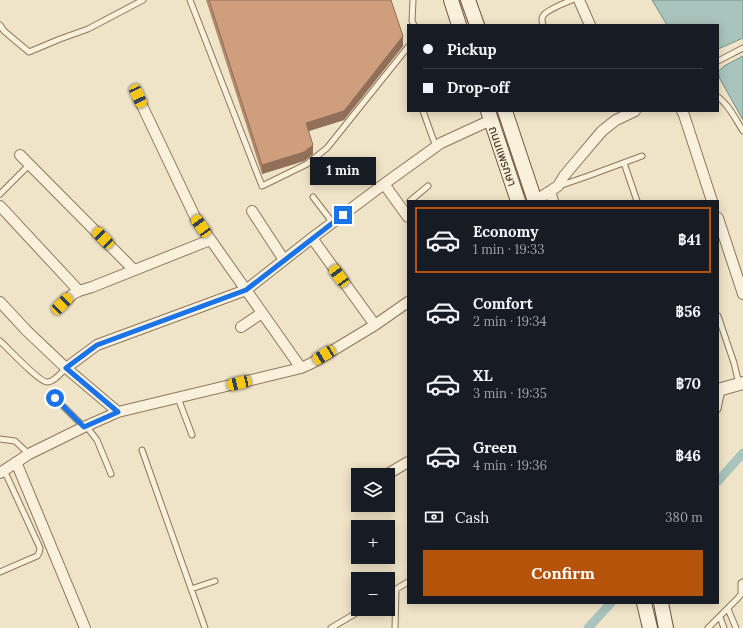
<!DOCTYPE html>
<html lang="en">
<head>
<meta charset="utf-8">
<style>
	body { margin:0; font-family:Lora,"Noto Sans Thai",serif; background:#242831; color:#f1f3f6; height:100vh; display:flex; flex-direction:column; font-size:15px; white-space:nowrap }
	* { box-sizing:border-box; margin:0 }
	p { font-size:13px; color:#9ea1a6 }
	.icon { flex:none; width:22px; height:22px; fill:none; stroke:currentColor; stroke-width:2; stroke-linecap:round; stroke-linejoin:round }
	.map { position:relative; flex:1; overflow:hidden }
	.details { position:absolute; left:407px; top:200px; width:312px; height:404px; display:flex; flex-direction:column; background:#171b24; border-radius:0px; box-shadow:0 2px 10px #0003 }
	.details>* { flex:none }
	.guide { position:absolute; left:407px; top:24px; width:312px; height:88px; border-radius:0px; box-shadow:0 2px 10px #0003; display:grid; align-content:center; height:88px; padding:0 16px; background:#171b24 }
	.tools { position:absolute; left:351px; top:468px; display:grid; gap:8px }
	.tools a { display:grid; place-items:center; width:44px; height:44px; border-radius:0px; background:#171b24; box-shadow:0 2px 10px #0003; font-size:20px }
	.end { position:absolute; width:18px; height:18px; margin:-9px; border:5px solid #1a73e8; background:#fff; box-shadow:0 0 0 2px #fff }
	.from { border-radius:50% }
	.bubble { position:absolute; height:28px; border-radius:0px; background:#171b24; box-shadow:0 2px 10px #0003; font-size:13px; font-weight:800; line-height:28px; text-align:center }
	.car { position:absolute; width:12px; height:24px; margin:-12px -6px; border-radius:5px; box-shadow:0 0 3px 1px #0007; background:linear-gradient(#f5c518 24%,#345 0 40%,#f5c518 0 76%,#345 0 86%,#f5c518 0) }
	.guide b { display:flex; align-items:center; gap:14px; height:38px; font-size:15px }
	.guide b+b { border-top:1px solid #363941 }
	.guide i { width:10px; height:10px; background:#f1f3f6 }
	ul { padding:7px 0 0; list-style:none }
	li { display:flex; align-items:center; gap:12px; height:66px; margin:0 8px 6px; padding:0 8px; border:2px solid transparent; border-radius:0px }
	li div { flex:1 }
	li b { display:block; font-size:15px }
	li em { font-style:normal; font-weight:800 }
	li.selected { border-color:#b45309 }
	li>.icon { width:36px; height:36px; stroke-width:1.5 }
	.pay { display:flex; align-items:center; gap:10px; height:44px; padding:0 16px; font-size:15px }
	.pay p { margin-inline-start:auto }
	.action { display:flex; gap:8px; margin-top:auto; padding:8px 16px }
	.action a { flex:1; height:46px; border-radius:0px; background:#b45309; color:#fff; font-size:16px; font-weight:800; line-height:46px; text-align:center }
	.map>svg:first-child { display:block }
	.water { fill:#a9c4bc; stroke:#6f938a }
	.lines { fill:none; stroke-linecap:round; stroke-linejoin:round }
	.canal { stroke:#a9c4bc; stroke-width:9 }
	.service-casing { stroke:#8d765c; stroke-width:7 }
	.minor-casing { stroke:#8d765c; stroke-width:12 }
	.tertiary-casing { stroke:#8d765c; stroke-width:14 }
	.secondary-casing { stroke:#6f573f; stroke-width:16 }
	.service { stroke:#faf1dc; stroke-width:5 }
	.minor { stroke:#faf1dc; stroke-width:10 }
	.tertiary { stroke:#faf1dc; stroke-width:12 }
	.secondary { stroke:#faf1dc; stroke-width:14 }
	.wall { fill:#b2896c }
	.shaded-wall { fill:#916f58 }
	.building { fill:#cf9f7d; stroke:#916f58 }
	.route { stroke:#1a73e8; stroke-width:5 }
	.labels { text-anchor:middle; dominant-baseline:central; stroke-width:3; stroke-linejoin:round; paint-order:stroke }
	.street-label { font-size:12px; fill:#3d2e20; stroke:#f7eed8 }
</style>
</head>
<body>
<div class="map">
<svg width="743" height="628" viewBox="0 0 743 628">
	<rect width="100%" height="100%" fill="#f0e4c8"/>
	<!-- water -->
	<path class="water" d="M 652,0 L 743,0 L 743,38 L 718,49 L 718,25 L 667,25 Z
		M 743,56 L 743,120 L 720,79 L 718,72 L 724,66 Z"/>
	<g class="lines">
		<!-- canal -->
		<path class="canal" d="M 718,481 L 743,453
			M 588,628 L 611,603"/>
		<!-- service casing -->
		<g class="service-casing">
			<path id="service" d="M 190,0 L 262,186 L 307,164 L 327,148 L 408,47
				M 413,0 L 412,21 L 414,25
				M 0,25 L 4,31 L 29,52 L 60,39 L 88,29 L 143,0
				M 543,25 C 542,22 541,19 543,16 C 546,10 565,3 572,0
				M 718,61 L 743,48
				M 718,97 C 729,105 736,120 743,131
				M 423,111 L 436,147
				M 624,163 L 637,201
				M 559,186 L 588,176 L 642,156
				M 0,194 L 30,164
				M 313,197 L 333,223
				M 410,201 L 428,186
				M 718,316 L 734,363 L 739,384
				M 0,341 C 7,347 39,382 47,382 C 54,382 61,373 66,368
				M 55,398 L 84,427
				M 178,398 L 192,435
				M 718,409 L 722,390
				M 86,426 L 97,440 L 111,474
				M 0,439 L 15,441 L 29,454
				M 142,450 L 205,628
				M 0,572 L 37,556 L 39,553 L 40,548 L 4,470
				M 191,589 L 215,581
				M 388,594 L 408,582
				M 728,609 L 736,628
				M 720,617 L 724,628
				M 331,628 L 363,609
				M 395,628 L 396,589
				M 708,628 L 738,598 L 741,594 L 741,583 L 743,582"/>
		</g>
		<!-- minor casing -->
		<g class="minor-casing">
			<path id="minor" d="M 579,0 L 590,25
				M 138,97 L 196,219 L 301,368
				M 682,111 L 684,115 L 712,201
				M 20,155 L 134,270
				M 384,184 L 408,217
				M 550,191 L 553,201
				M 535,201 L 558,186 L 564,176 L 574,164 L 602,131 L 616,120 L 635,111
				M 0,206 L 79,291 L 92,287 L 210,240
				M 252,211 L 284,260
				M 718,218 L 743,294
				M 312,238 L 375,325
				M 0,302 L 26,330 L 66,368 L 118,412
				M 62,304 L 73,294 L 79,291
				M 241,327 L 262,313
				M 66,368 L 97,345 L 246,290 L 312,238 L 384,184 L 441,143 L 491,120
				M 16,462 L 85,628
				M 0,473 L 29,454 L 84,427 L 118,412 L 301,368 L 312,363 L 375,325 L 408,302
				M 386,475 L 408,462"/>
		</g>
		<!-- tertiary casing -->
		<g class="tertiary-casing">
			<path id="tertiary" d="M 718,390 L 743,383"/>
		</g>
		<!-- secondary casing -->
		<g class="secondary-casing">
			<path id="secondary" d="M 451,0 L 459,25
				M 468,0 L 477,25
				M 488,111 L 518,201
				M 505,111 L 535,201
				M 644,603 L 650,628
				M 661,603 L 666,628"/>
		</g>
		<!-- service -->
		<use href="#service" class="service"/>
		<!-- minor -->
		<use href="#minor" class="minor"/>
		<!-- tertiary -->
		<use href="#tertiary" class="tertiary"/>
		<!-- secondary -->
		<use href="#secondary" class="secondary"/>
	</g>
	<!-- wall -->
	<path class="wall" d="M 206,0 L 391,0 L 403,46 L 344,120 L 308,131 L 313,154 L 304,161 L 262,174 Z"/>
	<!-- shaded-wall -->
	<path class="shaded-wall" d="M 403,36 L 403,46 L 344,120 L 306,132 L 306,123 Z
		M 313,145 L 313,154 L 304,161 L 262,174 L 262,165 Z"/>
	<!-- building -->
	<path class="building" d="M 209,0 L 391,0 L 403,36 L 344,111 L 306,123 L 313,145 L 304,152 L 262,165 Z"/>
	<g class="lines">
		<!-- route -->
		<path class="route" d="M 55,398 L 84,427 L 118,412 L 66,368 L 97,345 L 246,290 L 343,215"/>
	</g>
	<g class="labels">
		<!-- street labels -->
		<g class="street-label">
			<text transform="translate(503 156) rotate(71)">ถนนแพรกษา</text>
		</g>
	</g>
</svg>
<div class="tools">
<a><svg class="icon" aria-label="layers" viewBox="0 0 24 24"><path d="M12 4l9 5-9 5-9-5zM3 14l9 5 9-5"/></svg></a>
<a>+</a>
<a>−</a>
</div>
<i class="end from" style="left:55px;top:398px"></i>
<i class="end" style="left:343px;top:215px"></i>
<div class="bubble" style="left:310px;top:157px;width:66px">1 min</div>
<i class="car" style="left:138px;top:96px;rotate:155deg"></i>
<i class="car" style="left:201px;top:226px;rotate:325deg"></i>
<i class="car" style="left:103px;top:238px;rotate:316deg"></i>
<i class="car" style="left:339px;top:276px;rotate:324deg"></i>
<i class="car" style="left:62px;top:304px;rotate:45deg"></i>
<i class="car" style="left:324px;top:355px;rotate:239deg"></i>
<i class="car" style="left:239px;top:383px;rotate:257deg"></i>
<div class="guide">
<b><i class="from"></i>Pickup</b>
<b><i></i>Drop-off</b>
</div>
<section class="details">
<ul>
<li class="selected"><svg class="icon" aria-label="car" viewBox="0 0 24 24"><path d="M5 17H2v-5l4-1 3-4h7l3 4 3 1v5h-3M9 17h6M6 11h13"/><circle cx="7" cy="17" r="2"/><circle cx="17" cy="17" r="2"/></svg><div><b>Economy</b><p>1 min · 19:33</p></div><em>฿41</em></li>
<li><svg class="icon" aria-label="car" viewBox="0 0 24 24"><path d="M5 17H2v-5l4-1 3-4h7l3 4 3 1v5h-3M9 17h6M6 11h13"/><circle cx="7" cy="17" r="2"/><circle cx="17" cy="17" r="2"/></svg><div><b>Comfort</b><p>2 min · 19:34</p></div><em>฿56</em></li>
<li><svg class="icon" aria-label="car" viewBox="0 0 24 24"><path d="M5 17H2v-5l4-1 3-4h7l3 4 3 1v5h-3M9 17h6M6 11h13"/><circle cx="7" cy="17" r="2"/><circle cx="17" cy="17" r="2"/></svg><div><b>XL</b><p>3 min · 19:35</p></div><em>฿70</em></li>
<li><svg class="icon" aria-label="car" viewBox="0 0 24 24"><path d="M5 17H2v-5l4-1 3-4h7l3 4 3 1v5h-3M9 17h6M6 11h13"/><circle cx="7" cy="17" r="2"/><circle cx="17" cy="17" r="2"/></svg><div><b>Green</b><p>4 min · 19:36</p></div><em>฿46</em></li>
</ul>
<div class="pay"><svg class="icon" aria-label="cash" viewBox="0 0 24 24"><path d="M3 7h18v10H3z"/><circle cx="12" cy="12" r="2"/></svg>Cash<p>380 m</p></div>
<div class="action"><a>Confirm</a></div>
</section>
</div>
</body>
</html>
